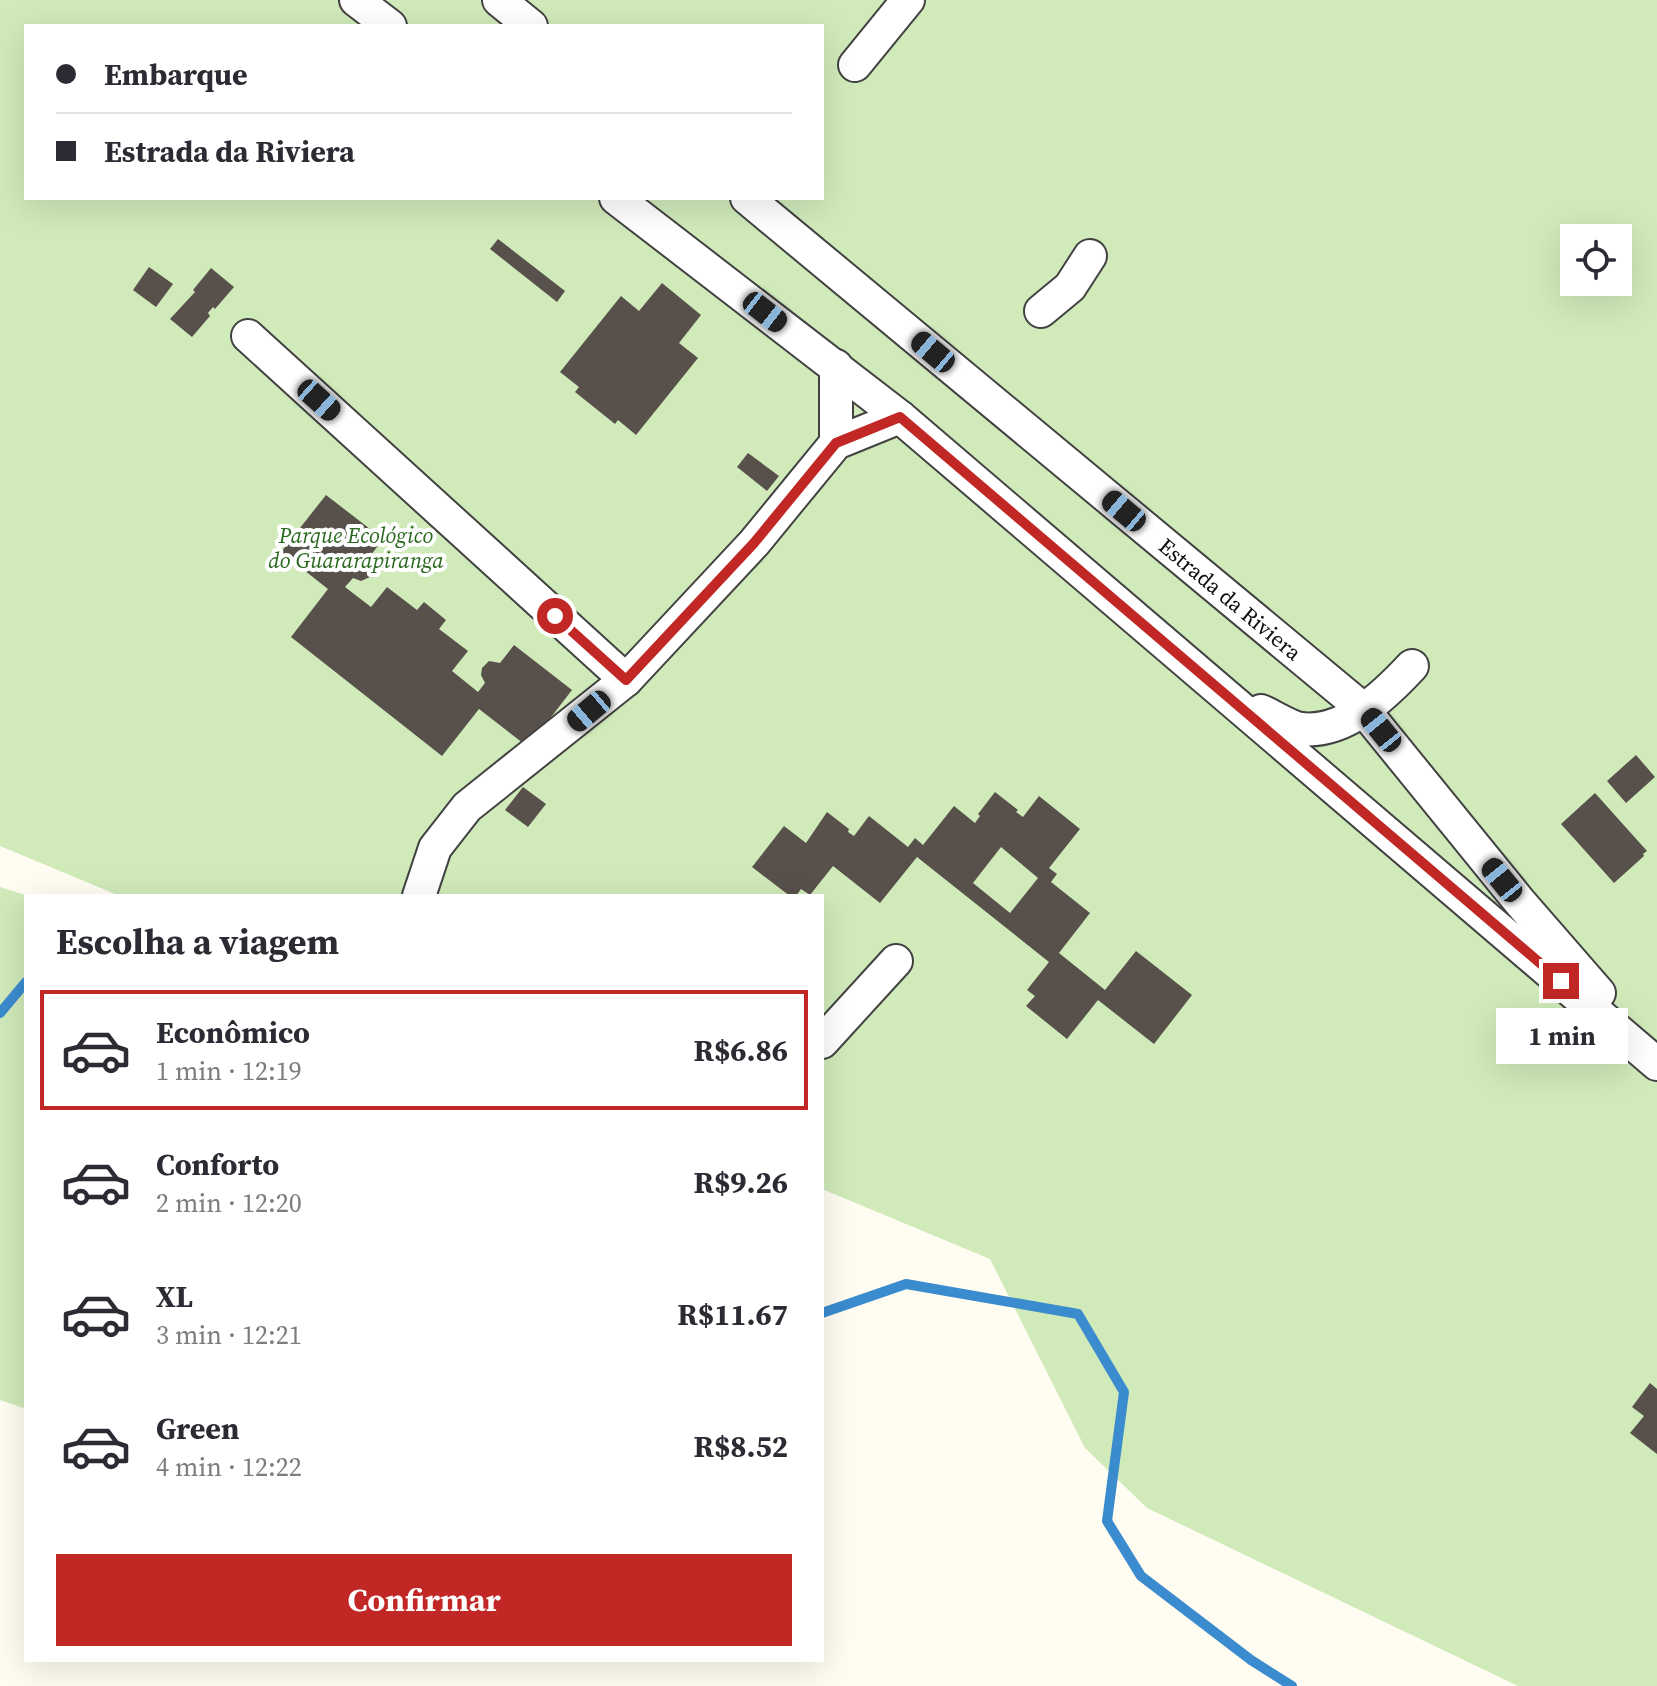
<!DOCTYPE html>
<html lang="pt">
<head>
<meta charset="utf-8">
<style>
	body { margin:0; font-family:"Source Serif 4",serif; background:#f2f2f3; color:#2b2b33; height:100vh; display:flex; flex-direction:column; font-size:30px; white-space:nowrap }
	* { box-sizing:border-box; margin:0 }
	p { font-size:26px; color:#7c7c81 }
	.icon { flex:none; width:44px; height:44px; fill:none; stroke:currentColor; stroke-width:2; stroke-linecap:round; stroke-linejoin:round }
	.map { position:relative; flex:1; overflow:hidden }
	.panel { position:absolute; left:24px; top:894px; width:800px; height:768px; display:flex; flex-direction:column; background:#fff; border-radius:0px; box-shadow:0 8px 32px #0002 }
	.panel>* { flex:none }
	.top-card { position:absolute; left:24px; top:24px; width:800px; height:176px; border-radius:0px; box-shadow:0 8px 32px #0002; display:grid; align-content:center; height:176px; padding:0 32px; background:#fff }
	.controls { position:absolute; left:1560px; top:224px; display:grid; gap:16px }
	.controls a { display:grid; place-items:center; width:72px; height:72px; border-radius:0px; background:#fff; box-shadow:0 8px 32px #0002; font-size:40px }
	.end { position:absolute; width:36px; height:36px; margin:-18px; border:10px solid #c12725; background:#fff; box-shadow:0 0 0 4px #fff }
	.from { border-radius:50% }
	.bubble { position:absolute; height:56px; border-radius:0px; background:#fff; box-shadow:0 8px 32px #0002; font-size:26px; font-weight:700; line-height:56px; text-align:center }
	.car { position:absolute; width:24px; height:48px; margin:-24px -12px; border-radius:10px; box-shadow:0 0 6px 2px #0007; background:linear-gradient(#222 24%,#8ab4d8 0 40%,#222 0 76%,#8ab4d8 0 86%,#222 0) }
	.top-card b { display:flex; align-items:center; gap:28px; height:76px; font-size:30px }
	.top-card b+b { border-top:2px solid #e1e1e2 }
	.top-card i { width:20px; height:20px; background:#2b2b33 }
	ul { padding:0; list-style:none }
	li { display:flex; align-items:center; gap:24px; height:120px; margin:0 16px 12px; padding:0 16px; border:4px solid transparent; border-radius:0px }
	li div { flex:1 }
	li b { display:block; font-size:30px }
	li em { font-style:normal; font-weight:700 }
	li.active { border-color:#c12725 }
	li>.icon { width:72px; height:72px; stroke-width:1.5 }
	h2 { padding:0 32px; font-size:36px; line-height:96px }
	.button { display:flex; gap:16px; margin-top:auto; padding:16px 32px }
	.button a { flex:1; height:92px; border-radius:0px; background:#c12725; color:#fff; font-size:32px; font-weight:700; line-height:92px; text-align:center }
	.map>svg:first-child { display:block }
	.green { fill:#d0eaba; fill-rule:evenodd }
	.lines { fill:none; stroke-linecap:round; stroke-linejoin:round }
	.stream { stroke:#3b8bcf; stroke-width:10 }
	.building { fill:#58514b; fill-rule:evenodd }
	.minor-casing { stroke:#424242; stroke-width:36 }
	.minor { stroke:#fff; stroke-width:32 }
	.route { stroke:#c12725; stroke-width:10 }
	.labels { text-anchor:middle; dominant-baseline:central; stroke-width:8; stroke-linejoin:round; paint-order:stroke }
	.park-label { font-size:22px; font-style:italic; fill:#29681e; stroke:#fff }
	.street-label { font-size:22px; fill:#0f0f0f; stroke:#fff }
</style>
</head>
<body>
<div class="map">
<svg width="1657" height="1686" viewBox="0 0 1657 1686">
	<rect width="100%" height="100%" fill="#fffdf1"/>
	<!-- green -->
	<path class="green" d="M 0,0 L 1657,0 L 1657,1686 L 1518,1686 L 1147,1508 L 1085,1448 L 990,1259 L 822,1189 L 822,896 L 120,896 L 0,846 ZM 26,26 L 822,26 L 822,198 L 26,198 ZM 1574,238 L 1618,238 L 1618,282 L 1574,282 Z
		M 0,887 L 28,896 L 26,896 L 26,1409 L 0,1400 Z"/>
	<g class="lines">
		<!-- stream -->
		<path class="stream" d="M 0,1013 L 26,982
			M 822,1313 L 906,1284 L 1078,1314 L 1124,1392 L 1107,1521 L 1141,1576 L 1251,1660 L 1292,1686"/>
	</g>
	<!-- building -->
	<path class="building" d="M 498,239 L 565,291 L 557,302 L 490,249 Z
		M 149,267 L 173,284 L 156,307 L 133,290 Z
		M 211,268 L 234,287 L 215,309 L 213,307 L 208,313 L 210,316 L 192,337 L 170,319 L 195,292 L 193,290 Z
		M 662,283 L 701,315 L 679,343 L 698,358 L 636,435 L 618,420 L 615,424 L 575,392 L 579,387 L 560,372 L 621,296 L 639,311 Z
		M 748,453 L 779,476 L 767,491 L 737,467 Z
		M 326,495 L 383,539 L 368,559 L 373,569 L 370,577 L 361,581 L 353,578 L 345,587 L 371,607 L 387,587 L 417,610 L 424,602 L 446,620 L 439,629 L 468,651 L 452,671 L 478,692 L 485,683 L 481,675 L 482,668 L 489,661 L 500,663 L 514,645 L 572,690 L 528,747 L 479,709 L 442,756 L 291,637 L 328,589 L 281,552 Z
		M 1636,755 L 1655,777 L 1626,803 L 1607,781 Z
		M 523,787 L 546,804 L 528,827 L 505,810 Z
		M 995,792 L 1018,810 L 1016,812 L 1023,817 L 1039,796 L 1080,829 L 1049,868 L 1057,874 L 1051,882 L 1090,913 L 1059,953 L 1105,990 L 1136,951 L 1192,995 L 1154,1044 L 1098,1000 L 1067,1039 L 1026,1006 L 1035,996 L 1027,990 L 1049,962 L 917,857 L 880,903 L 833,866 L 810,895 L 801,889 L 796,896 L 790,896 L 752,867 L 784,826 L 806,843 L 827,812 L 849,829 L 848,832 L 854,836 L 869,816 L 908,847 L 915,838 L 923,845 L 954,806 L 975,823 L 980,816 L 978,814 ZM 1001,847 L 1038,878 L 1010,913 L 973,883 Z
		M 1595,793 L 1647,851 L 1643,854 L 1644,856 L 1614,883 L 1561,824 Z
		M 1650,1383 L 1657,1389 L 1657,1454 L 1630,1433 L 1644,1416 L 1632,1407 Z"/>
	<g class="lines">
		<!-- minor casing -->
		<g class="minor-casing">
			<g id="minor">
				<path d="M 356,0 L 390,26"/>
				<path d="M 499,0 L 531,26"/>
				<path d="M 855,65 L 908,0"/>
				<path d="M 616,198 L 900,417 L 1657,1064"/>
				<path id="s1" d="M 747,198 L 1363,709 L 1519,901 L 1599,993"/>
				<path d="M 1041,311 L 1070,287 L 1090,256"/>
				<path d="M 248,336 L 626,680 L 754,543 L 836,443 L 900,417"/>
				<path d="M 836,366 L 836,443"/>
				<path d="M 1261,711 C 1273,716 1289,727 1301,729 C 1345,734 1385,695 1412,666"/>
				<path d="M 419,896 L 435,848 L 467,807 L 626,680"/>
				<path d="M 822,1042 L 896,961"/>
			</g>
		</g>
		<!-- minor -->
		<use href="#minor" class="minor"/>
	</g>
	<g class="lines">
		<!-- route -->
		<path class="route" d="M 555,616 L 626,680 L 754,543 L 836,443 L 900,417 L 1561,981"/>
	</g>
	<g class="labels">
		<!-- park labels -->
		<g class="park-label">
			<text x="356" y="535">Parque Ecológico<tspan x="356" dy="25">do Guararapiranga</tspan></text>
		</g>
		<!-- street labels -->
		<g class="street-label">
			<text stroke="none"><textPath href="#s1" startOffset="628">Estrada da Riviera</textPath></text>
		</g>
	</g>
</svg>
<div class="controls">
<a><svg class="icon" aria-label="locate" viewBox="0 0 24 24"><circle cx="12" cy="12" r="6"/><path d="M12 2v4M12 18v4M2 12h4M18 12h4"/></svg></a>
</div>
<i class="end from" style="left:555px;top:616px"></i>
<i class="end" style="left:1561px;top:981px"></i>
<div class="bubble" style="left:1496px;top:1008px;width:132px">1 min</div>
<i class="car" style="left:765px;top:312px;rotate:128deg"></i>
<i class="car" style="left:933px;top:352px;rotate:310deg"></i>
<i class="car" style="left:319px;top:400px;rotate:132deg"></i>
<i class="car" style="left:1124px;top:511px;rotate:310deg"></i>
<i class="car" style="left:589px;top:711px;rotate:230deg"></i>
<i class="car" style="left:1381px;top:730px;rotate:321deg"></i>
<i class="car" style="left:1502px;top:880px;rotate:321deg"></i>
<div class="top-card">
<b><i class="from"></i>Embarque</b>
<b><i></i>Estrada da Riviera</b>
</div>
<section class="panel">
<h2>Escolha a viagem</h2>
<ul>
<li class="active"><svg class="icon" aria-label="car" viewBox="0 0 24 24"><path d="M5 17H2v-5l4-1 3-4h7l3 4 3 1v5h-3M9 17h6M6 11h13"/><circle cx="7" cy="17" r="2"/><circle cx="17" cy="17" r="2"/></svg><div><b>Econômico</b><p>1 min · 12:19</p></div><em>R$6.86</em></li>
<li><svg class="icon" aria-label="car" viewBox="0 0 24 24"><path d="M5 17H2v-5l4-1 3-4h7l3 4 3 1v5h-3M9 17h6M6 11h13"/><circle cx="7" cy="17" r="2"/><circle cx="17" cy="17" r="2"/></svg><div><b>Conforto</b><p>2 min · 12:20</p></div><em>R$9.26</em></li>
<li><svg class="icon" aria-label="car" viewBox="0 0 24 24"><path d="M5 17H2v-5l4-1 3-4h7l3 4 3 1v5h-3M9 17h6M6 11h13"/><circle cx="7" cy="17" r="2"/><circle cx="17" cy="17" r="2"/></svg><div><b>XL</b><p>3 min · 12:21</p></div><em>R$11.67</em></li>
<li><svg class="icon" aria-label="car" viewBox="0 0 24 24"><path d="M5 17H2v-5l4-1 3-4h7l3 4 3 1v5h-3M9 17h6M6 11h13"/><circle cx="7" cy="17" r="2"/><circle cx="17" cy="17" r="2"/></svg><div><b>Green</b><p>4 min · 12:22</p></div><em>R$8.52</em></li>
</ul>
<div class="button"><a>Confirmar</a></div>
</section>
</div>
</body>
</html>
